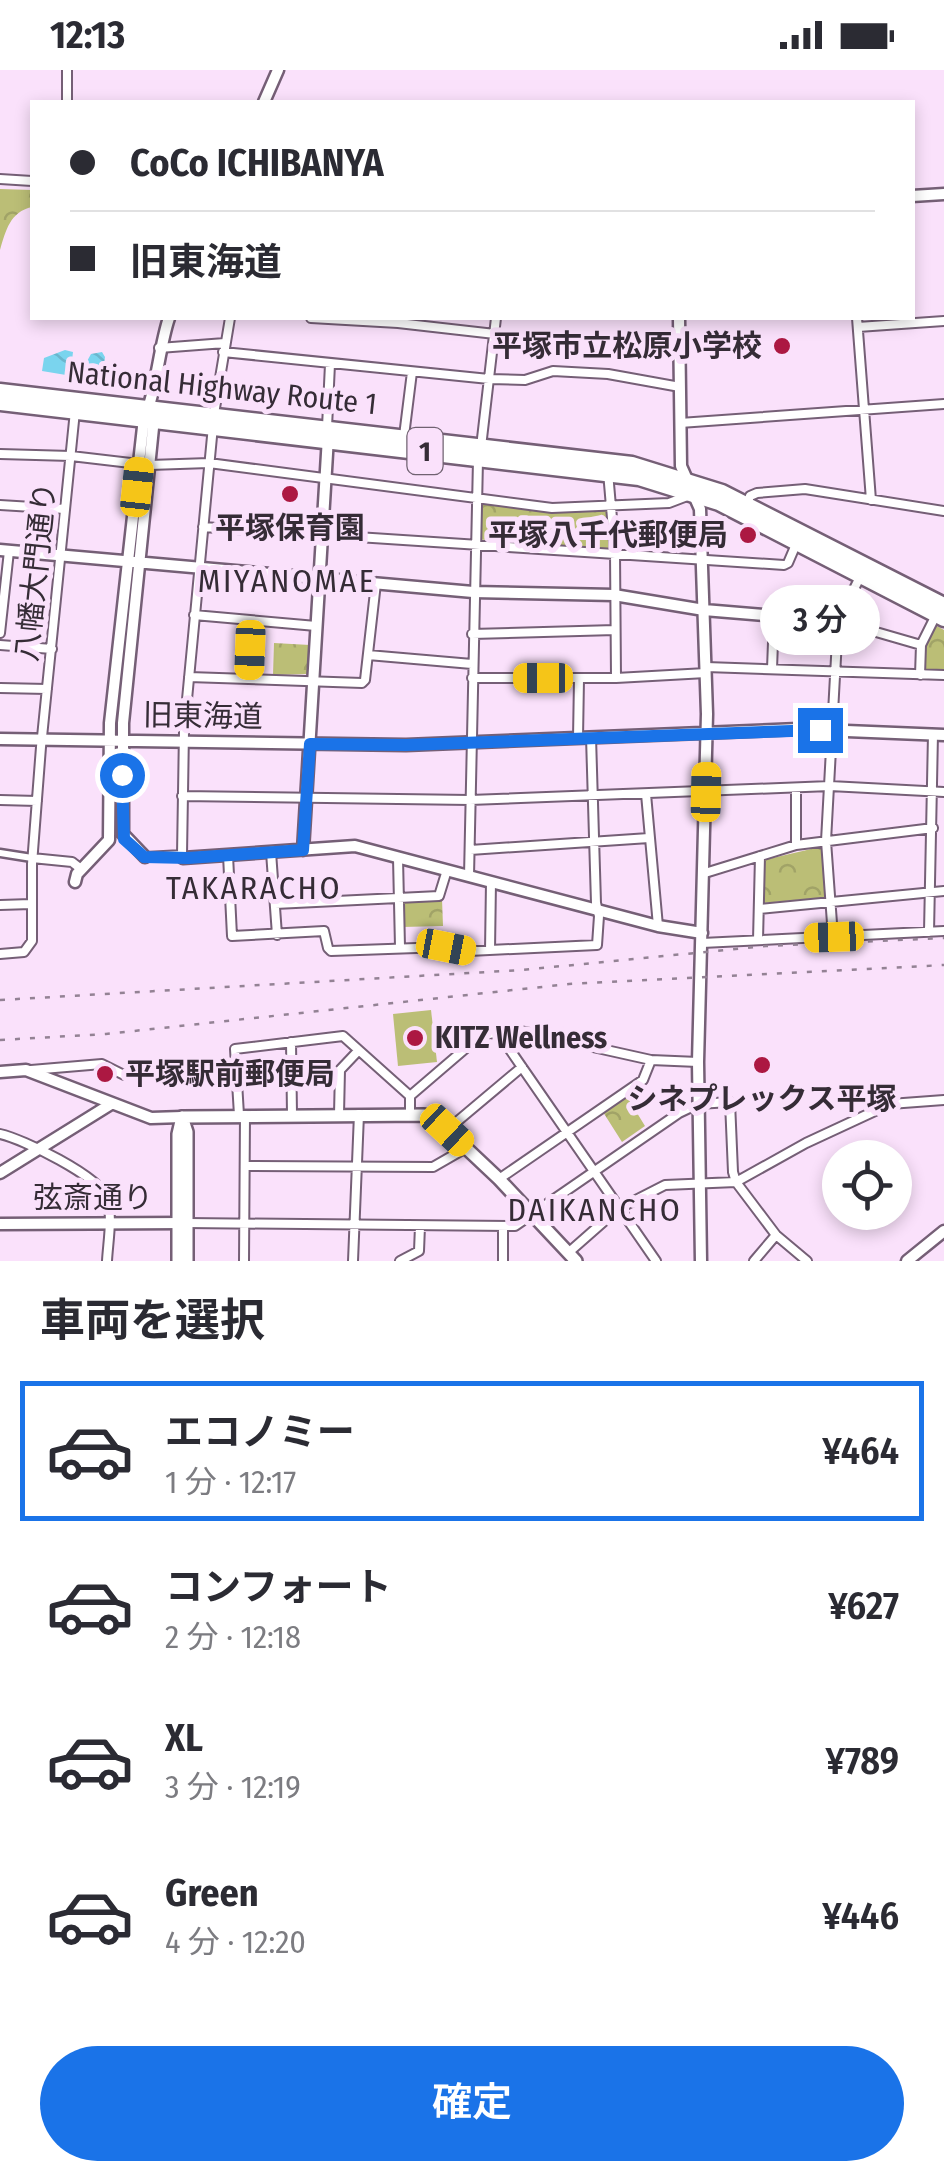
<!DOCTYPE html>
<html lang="ja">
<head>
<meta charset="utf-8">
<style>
	body { margin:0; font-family:"Fira Sans Condensed","Noto Sans JP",sans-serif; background:#f7f7f7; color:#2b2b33; height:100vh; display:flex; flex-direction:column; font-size:38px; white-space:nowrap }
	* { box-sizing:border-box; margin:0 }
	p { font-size:32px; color:#7c7c81 }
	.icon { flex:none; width:55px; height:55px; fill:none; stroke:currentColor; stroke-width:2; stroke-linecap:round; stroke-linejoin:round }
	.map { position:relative; height:1191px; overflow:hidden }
	.side { display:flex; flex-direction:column; background:#fff; flex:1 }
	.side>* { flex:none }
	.top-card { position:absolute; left:30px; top:30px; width:885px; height:220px; border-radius:0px; box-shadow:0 5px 15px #0003; display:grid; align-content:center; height:220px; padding:0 40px; background:#fff }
	.controls { position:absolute; left:822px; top:1070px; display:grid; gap:20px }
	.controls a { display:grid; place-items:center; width:90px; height:90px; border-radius:50%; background:#fff; box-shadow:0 5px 15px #0003; font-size:50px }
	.end { position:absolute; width:45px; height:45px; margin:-22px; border:12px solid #1a73e8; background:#fff; box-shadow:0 0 0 5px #fff }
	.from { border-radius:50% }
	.bubble { position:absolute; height:70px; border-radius:35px; background:#fff; box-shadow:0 5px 15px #0003; font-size:32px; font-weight:600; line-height:70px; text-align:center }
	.car { position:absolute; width:30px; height:60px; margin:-30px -15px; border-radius:12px; box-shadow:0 0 8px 2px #0007; background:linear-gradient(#f5c518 24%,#345 0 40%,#f5c518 0 76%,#345 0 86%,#f5c518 0) }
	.top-card b { display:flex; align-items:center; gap:35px; height:95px; font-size:38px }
	.top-card b+b { border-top:2px solid #e1e1e2 }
	.top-card i { width:25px; height:25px; background:#2b2b33 }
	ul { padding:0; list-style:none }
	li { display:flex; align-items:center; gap:30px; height:140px; margin:0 20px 15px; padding:0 20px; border:5px solid transparent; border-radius:0px }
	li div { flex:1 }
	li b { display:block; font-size:38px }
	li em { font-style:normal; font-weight:600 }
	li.active { border-color:#1a73e8 }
	li>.icon { width:90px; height:90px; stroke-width:1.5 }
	h2 { padding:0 40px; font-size:45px; line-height:120px }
	.cta { display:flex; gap:20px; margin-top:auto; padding:20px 40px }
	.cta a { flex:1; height:115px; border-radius:60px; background:#1a73e8; color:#fff; font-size:40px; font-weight:600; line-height:115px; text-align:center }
	.status { display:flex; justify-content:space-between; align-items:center; height:70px; padding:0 50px; background:#fff; direction:ltr }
	.status svg { height:28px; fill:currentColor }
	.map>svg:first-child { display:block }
	.forest { fill:url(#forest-crowns) }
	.pitch { fill:#bbbe76 }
	.water { fill:url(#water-waves) }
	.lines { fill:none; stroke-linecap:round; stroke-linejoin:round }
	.pedestrian-casing { stroke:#755f76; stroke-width:11 }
	.minor-casing { stroke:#755f76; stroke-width:12 }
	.tertiary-casing { stroke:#755f76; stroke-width:15 }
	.secondary-casing { stroke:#755f76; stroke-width:16 }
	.trunk-casing { stroke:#755f76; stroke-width:19 }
	.pedestrian { stroke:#fff; stroke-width:6 }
	.minor { stroke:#fff; stroke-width:8 }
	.tertiary { stroke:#fff; stroke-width:10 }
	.secondary { stroke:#fff; stroke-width:11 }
	.trunk { stroke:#fff; stroke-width:14 }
	.rail { stroke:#938294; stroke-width:2.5; stroke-dasharray:5 10; stroke-linecap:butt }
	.route { stroke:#1a73e8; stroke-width:12 }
	.poi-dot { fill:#ac1842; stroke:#fae1fb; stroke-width:4 }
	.labels { text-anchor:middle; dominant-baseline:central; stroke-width:10; stroke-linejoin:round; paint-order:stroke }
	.shield { fill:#fae1fb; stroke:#706271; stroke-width:2.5 }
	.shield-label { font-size:28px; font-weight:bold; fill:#352c36 }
	.poi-label { font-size:30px; font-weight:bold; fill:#352c36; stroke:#fae1fb; text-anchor:end }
	.street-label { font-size:30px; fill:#352c36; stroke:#fae1fb }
	.neighbourhood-label { font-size:32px; letter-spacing:2.5px; fill:#352c36; stroke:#fae1fb }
</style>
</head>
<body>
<div class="status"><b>12:13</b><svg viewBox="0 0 49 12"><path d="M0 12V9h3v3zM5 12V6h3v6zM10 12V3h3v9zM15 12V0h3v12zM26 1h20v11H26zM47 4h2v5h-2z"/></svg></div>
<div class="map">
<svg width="944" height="1191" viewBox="0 0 944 1191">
	<defs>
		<pattern id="forest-crowns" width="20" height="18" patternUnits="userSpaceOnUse" patternTransform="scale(2.5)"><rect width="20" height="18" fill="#bbbe76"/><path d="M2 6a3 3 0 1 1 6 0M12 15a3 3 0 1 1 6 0" fill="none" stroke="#a1a367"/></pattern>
		<pattern id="water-waves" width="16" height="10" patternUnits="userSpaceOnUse" patternTransform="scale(2.5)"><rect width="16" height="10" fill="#7ad4ee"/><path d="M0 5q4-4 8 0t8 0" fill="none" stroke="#6ab6cd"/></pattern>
	</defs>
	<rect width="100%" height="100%" fill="#fae1fb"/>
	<!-- forest -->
	<path class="forest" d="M 0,119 L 32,120 L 32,137 C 10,142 6,160 0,180 Z
		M 479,431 L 552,438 L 610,435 L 615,483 L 476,469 Z
		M 935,555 L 944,560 L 944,601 L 924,600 L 924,576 Z
		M 274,573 L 310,575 L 308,604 L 273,605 Z
		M 824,776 L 828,827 L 764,833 L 764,790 Z
		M 442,829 L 443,856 L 402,857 L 401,830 Z
		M 626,1025 L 645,1056 L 622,1072 L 603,1042 Z"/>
	<!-- pitch -->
	<path class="pitch" d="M 431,940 L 437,992 L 398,996 L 393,944 Z"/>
	<!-- water -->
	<path class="water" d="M 65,280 L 73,282 L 72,291 L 86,293 L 91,284 L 102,282 L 105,287 L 103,301 L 93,307 L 87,305 L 84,300 L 69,299 L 66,305 L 42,301 L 44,288 Z"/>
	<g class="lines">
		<!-- pedestrian casing -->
		<g class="pedestrian-casing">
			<path id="pedestrian" d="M 0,783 L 32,788"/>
		</g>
		<!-- minor casing -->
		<g class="minor-casing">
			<path id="minor" d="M 67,0 L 67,32
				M 0,109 L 32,111
				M 311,248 L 398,253 L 495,264
				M 857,248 L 871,430
				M 858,257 L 944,251
				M 159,278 L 225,273
				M 223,282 L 489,309 L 525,310 L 553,301 L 608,304 L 680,317
				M 214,344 L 230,248
				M 680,353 L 944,334
				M 327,357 L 330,294
				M 404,366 L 412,302
				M 481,377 L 496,248
				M 0,384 L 71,386 L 139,394
				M 150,395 L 209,393 L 552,438 L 669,433 L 690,425
				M 608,402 L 615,483 L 616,608
				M 747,434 L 750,426 L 757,423 L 805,419 L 944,441
				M 0,435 L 65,439
				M 203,457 L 784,495 L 788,493 L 797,472
				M 194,545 L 316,556
				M 838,551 L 921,575
				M 0,563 L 9,481
				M 472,564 L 615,560
				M 0,575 L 52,579
				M 368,585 L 472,594
				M 706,597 L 944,605
				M 772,599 L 774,545
				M 920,605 L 921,575 L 936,545
				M 189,607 L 362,613 L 365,610 L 376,513
				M 250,608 L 252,551
				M 472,608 L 616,608 L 706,603
				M 0,618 L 47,619
				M 578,668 L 579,609
				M 796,718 L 796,775
				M 646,724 L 658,856
				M 182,726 L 470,730 L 830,716 L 944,722
				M 0,730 L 37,731
				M 470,780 L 649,768
				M 271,782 L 277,865
				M 228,785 L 232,866 L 324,861 L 328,878 L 331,881 L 445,877 L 469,881 L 597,875 L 599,846 L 596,833 L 591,667
				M 145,787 L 182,785 L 184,661 L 213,356
				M 32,788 L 72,792 L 81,799
				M 398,788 L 400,877
				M 705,803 L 796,775 L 933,758
				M 469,806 L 478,390
				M 275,834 L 439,826 L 447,800
				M 0,835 L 31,834
				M 759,839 L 944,821
				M 929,862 L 933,664
				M 833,867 L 826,771 L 838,551 L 860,507
				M 758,870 L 760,786
				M 702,873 L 944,861
				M 490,880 L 491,812
				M 0,884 L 24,882 L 32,871 L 32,794 L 41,677 L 75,341
				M 497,961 L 656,1191
				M 291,972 L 292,1044
				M 31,1000 L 102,994 L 124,1005
				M 410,1026 L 480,966 L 512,959 L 651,990 L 698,992
				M 339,1044 L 340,1000 L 358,981
				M 239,1045 L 235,979 L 343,966 L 410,1026 L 410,1044
				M 447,1060 L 522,997
				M 0,1064 C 23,1069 99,1106 107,1128 C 113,1146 108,1172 107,1191
				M 245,1096 L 433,1097 L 466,1078
				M 499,1109 L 643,1010 L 651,990
				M 187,1153 L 515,1156 L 679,1043 L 698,1034 L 730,1032 L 733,1102 L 736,1112 L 776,1165 L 807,1191
				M 568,1183 L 618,1139 L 665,1115 L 736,1112 L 806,1073 L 890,1034 L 944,1030
				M 244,1191 L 245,1045
				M 353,1191 L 359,1044
				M 400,1191 L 419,1181 L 420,1156
				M 503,1191 L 503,1157
				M 754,1191 L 776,1165"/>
		</g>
		<!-- tertiary casing -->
		<g class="tertiary-casing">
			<path id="tertiary" d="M 264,32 L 278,0
				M 912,126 L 944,124
				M 679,248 L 681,396 L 700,439 L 707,644 L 698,992 L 701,1191
				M 0,480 L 473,522 L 614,525 L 704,540 L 838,551
				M 0,669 L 406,675 L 798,659 L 944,665
				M 303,780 L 328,367
				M 182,785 L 183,788 L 355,776 L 658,856 L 702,863
				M 145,787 L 123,764 L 123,653 L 154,348
				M 75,812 L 77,804 L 109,770 L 110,653 L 144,348 C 156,324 159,277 169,248
				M 0,1002 L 26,1000 L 151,1048 L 182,1047
				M 0,1103 L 111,1034
				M 0,1154 L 184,1153
				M 907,1191 L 944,1161"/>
		</g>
		<!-- secondary casing -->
		<g class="secondary-casing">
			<path id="secondary" d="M 182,1047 L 424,1045 L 447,1060 L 499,1109 L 576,1191
				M 182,1047 L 187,1062 L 187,1191
				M 178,1191 L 178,1064 L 182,1047"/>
		</g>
		<!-- trunk casing -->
		<g class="trunk-casing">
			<path id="trunk" d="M 0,321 L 632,394 L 722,422 L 944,535
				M 0,333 L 639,408 L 719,433 L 944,549"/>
		</g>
		<!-- pedestrian -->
		<use href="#pedestrian" class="pedestrian"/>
		<!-- minor -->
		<use href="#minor" class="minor"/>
		<!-- tertiary -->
		<use href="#tertiary" class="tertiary"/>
		<!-- secondary -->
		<use href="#secondary" class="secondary"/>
		<!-- trunk -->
		<use href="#trunk" class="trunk"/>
		<!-- rail -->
		<path class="rail" d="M 0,930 L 522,900 L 766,876 L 944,868
			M 0,970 L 106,964 L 569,914 L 944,895"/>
	</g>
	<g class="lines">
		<!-- route -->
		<path class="route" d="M 122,705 L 124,769 L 144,787 L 188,788 L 303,780 L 310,674 L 406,675 L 820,660"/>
	</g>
	<!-- markers -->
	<g class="poi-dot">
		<circle cx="782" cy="276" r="10"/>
		<circle cx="290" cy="424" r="10"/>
		<circle cx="748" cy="465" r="10"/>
		<circle cx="415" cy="968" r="10"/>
		<circle cx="762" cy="995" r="10"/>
		<circle cx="105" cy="1004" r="10"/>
	</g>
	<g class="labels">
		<!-- shield labels -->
		<rect class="shield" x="407.5" y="358" width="35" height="46" rx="8"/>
		<g class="shield-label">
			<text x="425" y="381">1</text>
		</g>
		<!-- poi labels -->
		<g class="poi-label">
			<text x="762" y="276">平塚市立松原小学校</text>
			<text x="290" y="458" text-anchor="middle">平塚保育園</text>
			<text x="728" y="465">平塚八千代郵便局</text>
			<text x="435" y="968" text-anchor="start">KITZ Wellness</text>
			<text x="125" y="1004" text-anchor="start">平塚駅前郵便局</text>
			<text x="762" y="1029" text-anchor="middle">シネプレックス平塚</text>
		</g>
		<!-- street labels -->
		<g class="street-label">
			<text transform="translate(222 318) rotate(6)">National Highway Route 1</text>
			<text transform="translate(36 502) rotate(-84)">八幡大門通り</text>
			<text transform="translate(203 646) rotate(1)">旧東海道</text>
			<text x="93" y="1128">弦斎通り</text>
		</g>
		<!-- neighbourhood labels -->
		<g class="neighbourhood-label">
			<text x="287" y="511">MIYANOMAE</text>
			<text x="254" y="818">TAKARACHO</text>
			<text x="595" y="1140">DAIKANCHO</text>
		</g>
	</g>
</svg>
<div class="controls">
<a><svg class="icon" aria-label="locate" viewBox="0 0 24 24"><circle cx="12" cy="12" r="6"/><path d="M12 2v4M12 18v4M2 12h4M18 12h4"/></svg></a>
</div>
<i class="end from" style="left:122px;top:705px"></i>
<i class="end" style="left:820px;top:660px"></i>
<div class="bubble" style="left:760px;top:515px;width:120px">3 分</div>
<i class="car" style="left:137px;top:417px;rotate:6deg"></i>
<i class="car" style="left:250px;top:580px;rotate:182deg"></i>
<i class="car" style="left:543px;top:608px;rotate:270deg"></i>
<i class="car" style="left:706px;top:722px;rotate:1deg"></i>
<i class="car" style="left:834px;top:867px;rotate:268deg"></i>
<i class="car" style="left:446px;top:877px;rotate:101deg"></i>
<i class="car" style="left:447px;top:1060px;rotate:133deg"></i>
<div class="top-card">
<b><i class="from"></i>CoCo ICHIBANYA</b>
<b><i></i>旧東海道</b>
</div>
</div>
<section class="side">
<h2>車両を選択</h2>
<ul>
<li class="active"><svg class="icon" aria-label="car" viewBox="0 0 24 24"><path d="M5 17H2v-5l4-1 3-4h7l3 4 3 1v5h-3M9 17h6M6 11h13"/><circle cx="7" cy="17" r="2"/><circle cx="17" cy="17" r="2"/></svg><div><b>エコノミー</b><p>1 分 · 12:17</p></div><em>¥464</em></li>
<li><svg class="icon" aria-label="car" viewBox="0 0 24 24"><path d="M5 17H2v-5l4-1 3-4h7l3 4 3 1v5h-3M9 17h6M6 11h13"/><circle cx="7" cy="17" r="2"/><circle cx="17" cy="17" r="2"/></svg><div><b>コンフォート</b><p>2 分 · 12:18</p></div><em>¥627</em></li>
<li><svg class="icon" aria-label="car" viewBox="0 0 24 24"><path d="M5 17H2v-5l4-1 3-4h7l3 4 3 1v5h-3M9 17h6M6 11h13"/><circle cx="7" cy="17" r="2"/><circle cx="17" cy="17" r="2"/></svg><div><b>XL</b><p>3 分 · 12:19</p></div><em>¥789</em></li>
<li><svg class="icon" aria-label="car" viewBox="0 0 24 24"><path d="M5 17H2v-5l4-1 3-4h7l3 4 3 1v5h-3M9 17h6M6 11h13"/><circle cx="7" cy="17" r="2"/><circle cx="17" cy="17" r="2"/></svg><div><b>Green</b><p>4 分 · 12:20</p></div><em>¥446</em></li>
</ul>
<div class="cta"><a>確定</a></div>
</section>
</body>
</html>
